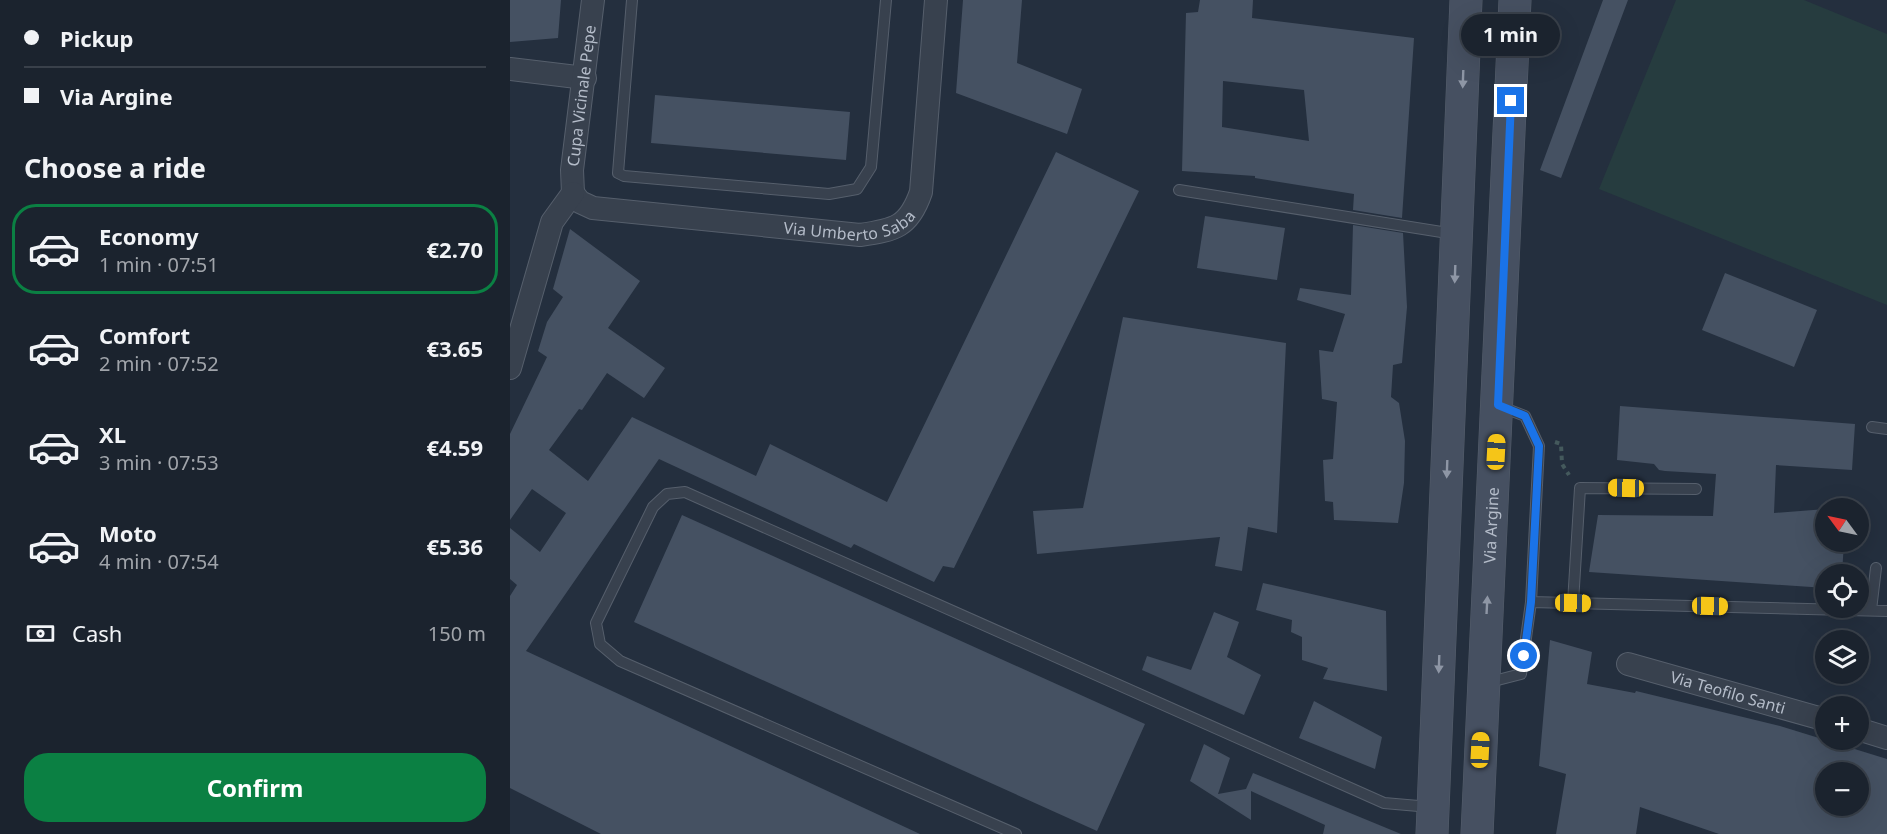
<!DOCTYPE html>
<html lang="en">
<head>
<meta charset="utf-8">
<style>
	body { margin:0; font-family:"Noto Sans",sans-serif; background:#282f3a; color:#f1f3f6; height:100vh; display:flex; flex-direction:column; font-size:22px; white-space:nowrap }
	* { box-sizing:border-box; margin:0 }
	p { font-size:20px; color:#a0a4aa }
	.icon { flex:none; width:33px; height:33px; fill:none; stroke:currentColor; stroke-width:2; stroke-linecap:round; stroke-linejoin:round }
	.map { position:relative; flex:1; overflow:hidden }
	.panel { display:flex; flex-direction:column; background:#1b232e; width:510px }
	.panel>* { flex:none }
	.top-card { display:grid; align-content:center; height:132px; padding:0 24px; background:#1b232e }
	.needle { width:39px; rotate:303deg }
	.fabs { position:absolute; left:1305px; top:498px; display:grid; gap:12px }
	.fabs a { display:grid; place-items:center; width:54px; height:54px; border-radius:50%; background:#1b232e; box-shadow:0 6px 24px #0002,0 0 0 2px #39404a; font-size:30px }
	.end { position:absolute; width:27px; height:27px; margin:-14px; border:8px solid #1a73e8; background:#fff; box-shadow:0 0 0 3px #fff }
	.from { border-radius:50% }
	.bubble { position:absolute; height:42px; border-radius:21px; background:#1b232e; box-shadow:0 6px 24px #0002,0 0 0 2px #39404a; font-size:20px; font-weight:700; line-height:42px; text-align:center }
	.car { position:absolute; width:18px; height:36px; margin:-18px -9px; border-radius:8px; box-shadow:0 0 4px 2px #0007; background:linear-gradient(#f5c518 24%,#345 0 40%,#f5c518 0 76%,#345 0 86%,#f5c518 0) }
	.top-card b { display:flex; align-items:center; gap:21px; height:57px; font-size:22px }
	.top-card b+b { border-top:2px solid #39404a }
	.top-card i { width:15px; height:15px; background:#f1f3f6 }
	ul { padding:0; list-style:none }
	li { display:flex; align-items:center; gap:18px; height:90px; margin:0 12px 9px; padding:0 12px; border:3px solid transparent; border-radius:24px }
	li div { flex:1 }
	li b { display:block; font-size:22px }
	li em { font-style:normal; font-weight:700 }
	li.on { border-color:#0b8043 }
	li>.icon { width:54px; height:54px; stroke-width:1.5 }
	h2 { padding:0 24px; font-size:27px; line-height:72px }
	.pay { display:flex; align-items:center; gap:15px; height:66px; padding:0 24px; font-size:22px }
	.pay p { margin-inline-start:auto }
	.button { display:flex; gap:12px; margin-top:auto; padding:12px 24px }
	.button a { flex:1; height:69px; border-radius:24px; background:#0b8043; color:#fff; font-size:24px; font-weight:700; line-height:69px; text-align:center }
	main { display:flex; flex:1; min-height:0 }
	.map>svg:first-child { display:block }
	.green { fill:#263c3f }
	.building { fill:#455162; fill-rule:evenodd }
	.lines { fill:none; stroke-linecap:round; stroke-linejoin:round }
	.lane-casing { stroke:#565f6c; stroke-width:12 }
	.street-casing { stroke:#565f6c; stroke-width:24 }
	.secondary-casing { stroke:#565f6c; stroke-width:33 }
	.path { stroke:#44595c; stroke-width:4; stroke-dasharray:4.5 4.5; stroke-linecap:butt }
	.lane { stroke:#38414e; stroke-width:10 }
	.street { stroke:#38414e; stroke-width:22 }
	.secondary { stroke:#465061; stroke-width:32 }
	.oneway { fill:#8e96a5 }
	.route { stroke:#1a73e8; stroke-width:8 }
	.labels { text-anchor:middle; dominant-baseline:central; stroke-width:5; stroke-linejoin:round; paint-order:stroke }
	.street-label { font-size:16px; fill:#b4bcc9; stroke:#1d2633 }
</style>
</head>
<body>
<main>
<section class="panel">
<div class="top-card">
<b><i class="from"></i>Pickup</b>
<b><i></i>Via Argine</b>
</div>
<h2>Choose a ride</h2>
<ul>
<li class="on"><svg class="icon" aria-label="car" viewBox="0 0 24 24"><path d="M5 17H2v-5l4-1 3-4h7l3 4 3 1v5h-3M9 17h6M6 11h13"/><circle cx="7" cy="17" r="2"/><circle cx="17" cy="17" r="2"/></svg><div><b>Economy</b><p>1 min · 07:51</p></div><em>€2.70</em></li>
<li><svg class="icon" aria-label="car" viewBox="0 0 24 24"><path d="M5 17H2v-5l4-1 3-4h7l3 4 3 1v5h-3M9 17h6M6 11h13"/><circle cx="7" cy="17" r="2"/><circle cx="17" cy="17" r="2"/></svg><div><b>Comfort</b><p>2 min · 07:52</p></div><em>€3.65</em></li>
<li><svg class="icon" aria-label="car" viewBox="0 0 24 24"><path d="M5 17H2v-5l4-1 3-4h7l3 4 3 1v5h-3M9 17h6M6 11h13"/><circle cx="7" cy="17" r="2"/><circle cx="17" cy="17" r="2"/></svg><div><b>XL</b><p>3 min · 07:53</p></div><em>€4.59</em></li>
<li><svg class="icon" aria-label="car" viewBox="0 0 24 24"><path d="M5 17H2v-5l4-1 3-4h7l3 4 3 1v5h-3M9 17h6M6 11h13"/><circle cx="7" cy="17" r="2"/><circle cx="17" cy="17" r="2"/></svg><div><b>Moto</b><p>4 min · 07:54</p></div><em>€5.36</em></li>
</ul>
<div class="pay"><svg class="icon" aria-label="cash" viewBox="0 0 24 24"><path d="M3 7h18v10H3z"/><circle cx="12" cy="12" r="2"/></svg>Cash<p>150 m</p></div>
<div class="button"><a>Confirm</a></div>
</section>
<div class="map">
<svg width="1377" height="834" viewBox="0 0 1377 834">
	<rect width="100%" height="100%" fill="#242f3e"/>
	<!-- green -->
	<path class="green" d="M 1166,0 L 1294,0 L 1377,34 L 1377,305 L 1089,189 Z"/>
	<!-- building -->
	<path class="building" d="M 0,0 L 51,0 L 48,38 L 0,42 Z
		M 453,0 L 512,0 L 507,63 L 572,89 L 557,134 L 446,93 Z
		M 690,0 L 743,0 L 742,18 L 904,38 L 892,218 L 843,210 L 844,194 L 745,178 L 745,176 L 672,171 L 676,13 L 688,12 ZM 713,81 L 794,90 L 799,141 L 712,127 Z
		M 1093,0 L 1118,0 L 1051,178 L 1030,170 Z
		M 145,95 L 340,112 L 336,160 L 141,143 Z
		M 546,152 L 629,191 L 444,568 L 433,566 L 424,582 L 344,544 L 341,548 L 149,459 L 16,651 L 410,834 L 91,834 L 0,788 L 0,596 L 7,585 L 0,579 L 0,528 L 30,552 L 56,513 L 22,489 L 0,520 L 0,434 L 37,357 L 28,351 L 37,322 L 53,297 L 43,289 L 60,229 L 130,281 L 98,328 L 155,368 L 134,398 L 97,373 L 72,410 L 69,409 L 39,450 L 78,481 L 122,417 L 246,476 L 260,444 L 377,502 Z
		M 695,216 L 775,228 L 767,280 L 687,268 Z
		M 843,225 L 893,233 L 897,307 L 892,363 L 883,365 L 881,397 L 889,403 L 895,441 L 894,483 L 888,523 L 824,520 L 823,502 L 815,501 L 813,460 L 823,459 L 827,402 L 812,399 L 809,350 L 823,352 L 835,314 L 787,300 L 790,288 L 841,295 Z
		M 1215,273 L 1307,310 L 1284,367 L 1192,330 Z
		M 613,317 L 776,343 L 767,533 L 738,527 L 732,571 L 705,566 L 710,537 L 527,554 L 523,511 L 573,508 Z
		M 1110,406 L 1345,424 L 1342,470 L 1266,465 L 1264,513 L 1316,509 L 1316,542 L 1334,542 L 1332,574 L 1316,574 L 1316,588 L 1079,572 L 1088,515 L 1203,516 L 1206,474 L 1155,471 L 1149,470 L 1144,464 L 1107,460 Z
		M 172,515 L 635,724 L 587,831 L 124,622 Z
		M 753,583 L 876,611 L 877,691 L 813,679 L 818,668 L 792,660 L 792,637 L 781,632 L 782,620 L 746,610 Z
		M 704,612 L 729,622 L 717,657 L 751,675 L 734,715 L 632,670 L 637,656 L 681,670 Z
		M 1040,640 L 1082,652 L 1077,684 L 1125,693 L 1126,691 L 1270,726 L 1377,759 L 1377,834 L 1209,834 L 1130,807 L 1126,834 L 1046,834 L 1056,774 L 1029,766 ZM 1316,772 L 1348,772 L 1348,806 L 1316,806 Z
		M 804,701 L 872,737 L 865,769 L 789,738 Z
		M 694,744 L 720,758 L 708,794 L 736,789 L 743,773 L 891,834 L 813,834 L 815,825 L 741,791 L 741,820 L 680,781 Z"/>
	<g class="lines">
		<!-- lane casing -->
		<g class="lane-casing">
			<path id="lane" d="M 122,0 L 108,173 L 114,176 L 319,194 L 347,189 L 361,167 L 376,0
				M 669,190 L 944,234
				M 1362,427 L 1377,429
				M 1021,602 L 1377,611
				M 1063,603 L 1070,488 L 1186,489
				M 1361,610 L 1366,568
				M 976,683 L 1011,674 L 1021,602 L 1029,446 L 1015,416 L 989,406
				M 506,834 L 110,661 L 90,644 L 86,623 L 143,507 L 157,494 L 175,492 L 874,803 L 920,807"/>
		</g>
		<!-- street casing -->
		<g class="street-casing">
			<g id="street">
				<path d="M 0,69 L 75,78"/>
				<path id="s1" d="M 63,193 L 70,202 L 83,208 L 350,235 C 385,230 399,227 411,192 L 426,0"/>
				<path id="s2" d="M 63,193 L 62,170 L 83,0"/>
				<path d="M 0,368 L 42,222 L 63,193"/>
				<path id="s3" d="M 1118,664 L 1316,720"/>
				<path d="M 1348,729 L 1377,738"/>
			</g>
		</g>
		<!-- secondary casing -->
		<g class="secondary-casing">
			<g id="secondary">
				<path d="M 922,834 L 956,0"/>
				<path id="s4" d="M 967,834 L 1005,0"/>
			</g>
		</g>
		<!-- path -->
		<path class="path" d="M 1045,442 L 1051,444 L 1052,464 L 1059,475"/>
		<!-- lane -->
		<use href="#lane" class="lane"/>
		<!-- street -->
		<use href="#street" class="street"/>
		<!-- secondary -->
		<use href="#secondary" class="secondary"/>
	</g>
	<!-- one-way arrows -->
	<defs><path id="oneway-solid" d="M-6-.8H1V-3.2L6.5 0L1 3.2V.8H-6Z" transform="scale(1.5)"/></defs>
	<g class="oneway">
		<use href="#oneway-solid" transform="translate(953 79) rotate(92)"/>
		<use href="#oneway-solid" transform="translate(945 274) rotate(92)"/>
		<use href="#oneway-solid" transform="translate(937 469) rotate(92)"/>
		<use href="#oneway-solid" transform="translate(977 605) rotate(-87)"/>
		<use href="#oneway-solid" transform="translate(929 664) rotate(92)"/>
	</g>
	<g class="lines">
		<!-- route -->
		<path class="route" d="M 1001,101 L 988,405 L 1015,416 L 1029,446 L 1021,602 L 1014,656"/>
	</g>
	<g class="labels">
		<!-- street labels -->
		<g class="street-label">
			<text stroke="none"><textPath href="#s2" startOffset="98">Cupa Vicinale Pepe</textPath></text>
			<text stroke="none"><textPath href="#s1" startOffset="285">Via Umberto Saba</textPath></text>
			<text stroke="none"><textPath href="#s4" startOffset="309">Via Argine</textPath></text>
			<text stroke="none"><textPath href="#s3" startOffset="104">Via Teofilo Santi</textPath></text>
		</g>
	</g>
</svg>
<div class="fabs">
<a><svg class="needle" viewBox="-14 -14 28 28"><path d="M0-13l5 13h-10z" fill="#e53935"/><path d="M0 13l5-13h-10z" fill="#a0a4aa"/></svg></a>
<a><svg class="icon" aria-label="locate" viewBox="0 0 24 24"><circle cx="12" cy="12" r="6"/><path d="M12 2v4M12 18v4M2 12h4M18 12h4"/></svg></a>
<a><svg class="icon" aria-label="layers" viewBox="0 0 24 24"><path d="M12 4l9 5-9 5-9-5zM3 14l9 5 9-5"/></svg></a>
<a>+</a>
<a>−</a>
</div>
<i class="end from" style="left:1014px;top:656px"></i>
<i class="end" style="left:1001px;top:101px"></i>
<div class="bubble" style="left:951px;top:14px;width:99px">1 min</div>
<i class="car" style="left:986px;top:452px;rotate:3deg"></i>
<i class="car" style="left:1116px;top:488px;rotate:271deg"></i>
<i class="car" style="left:1063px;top:603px;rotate:91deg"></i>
<i class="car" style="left:1200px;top:606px;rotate:91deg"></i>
<i class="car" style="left:970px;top:750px;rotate:3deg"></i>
</div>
</main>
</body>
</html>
